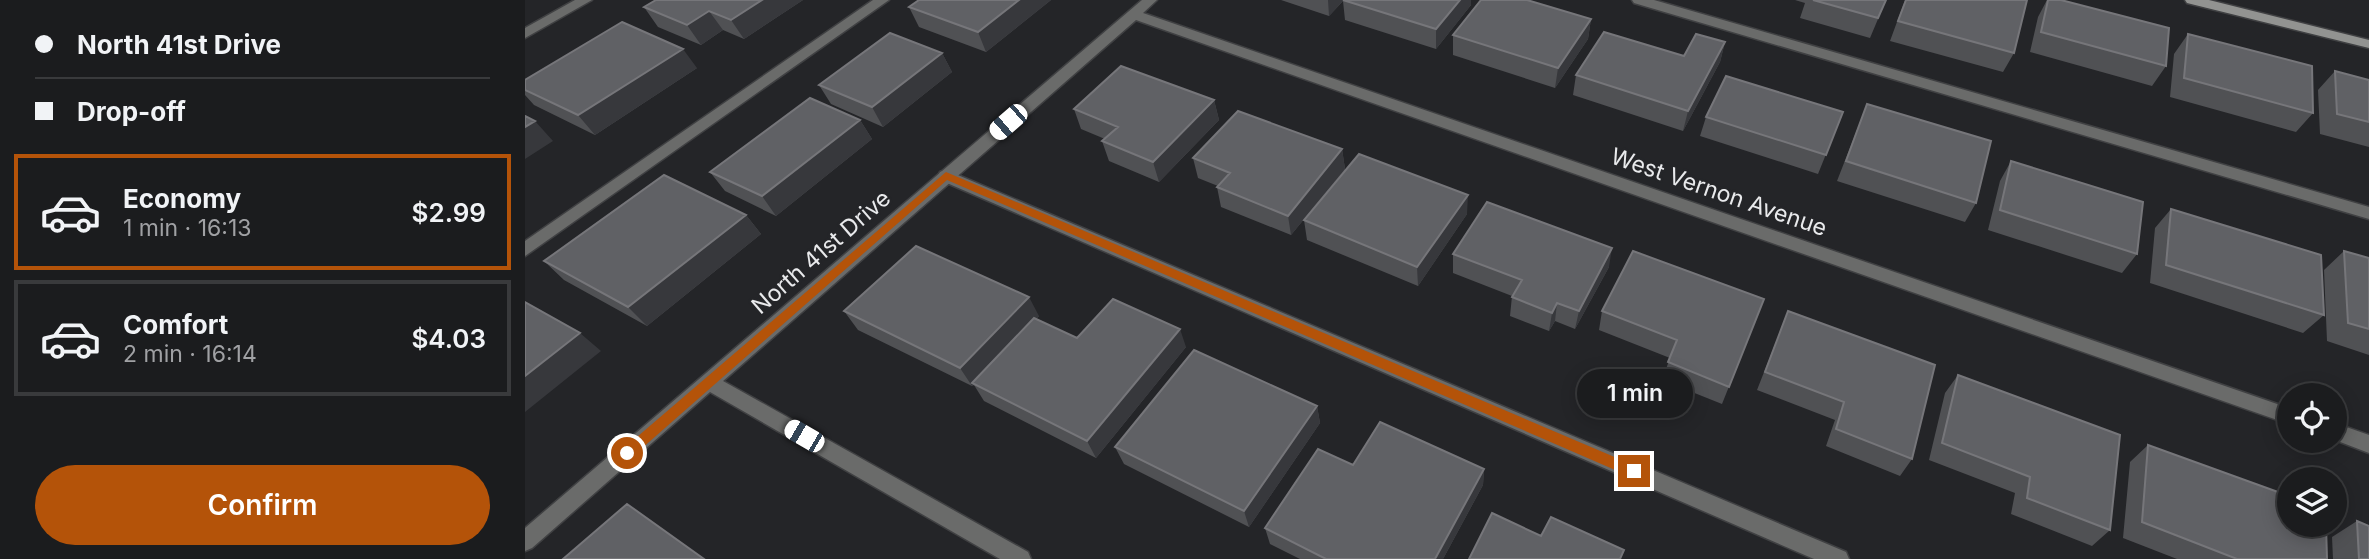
<!DOCTYPE html>
<html lang="en">
<head>
<meta charset="utf-8">
<style>
	body { margin:0; font-family:Inter,sans-serif; background:#28292b; color:#f1f3f6; height:100vh; display:flex; flex-direction:column; font-size:26px; white-space:nowrap }
	* { box-sizing:border-box; margin:0 }
	p { font-size:23px; color:#a0a1a4 }
	.icon { flex:none; width:38px; height:38px; fill:none; stroke:currentColor; stroke-width:2; stroke-linecap:round; stroke-linejoin:round }
	.map { position:relative; flex:1; overflow:hidden }
	.panel { display:flex; flex-direction:column; background:#1b1c1e; width:525px }
	.panel>* { flex:none }
	.guide { display:grid; align-content:center; height:154px; padding:0 35px; background:#1b1c1e }
	.buttons { position:absolute; left:1752px; top:383px; display:grid; gap:14px }
	.buttons a { display:grid; place-items:center; width:70px; height:70px; border-radius:50%; background:#1b1c1e; box-shadow:0 4px 18px #0003,0 0 0 2px #393a3c; font-size:35px }
	.end { position:absolute; width:32px; height:32px; margin:-16px; border:9px solid #b45309; background:#fff; box-shadow:0 0 0 4px #fff }
	.from { border-radius:50% }
	.bubble { position:absolute; height:49px; border-radius:24px; background:#1b1c1e; box-shadow:0 4px 18px #0003,0 0 0 2px #393a3c; font-size:23px; font-weight:600; line-height:49px; text-align:center }
	.car { position:absolute; width:21px; height:42px; margin:-21px -10px; border-radius:9px; box-shadow:0 0 5px 2px #0007; background:linear-gradient(#fff 24%,#345 0 40%,#fff 0 76%,#345 0 86%,#fff 0) }
	.guide b { display:flex; align-items:center; gap:24px; height:66px; font-size:26px }
	.guide b+b { border-top:2px solid #393a3c }
	.guide i { width:18px; height:18px; background:#f1f3f6 }
	ul { padding:0; list-style:none }
	li { display:flex; align-items:center; gap:21px; height:116px; margin:0 14px 10px; padding:0 21px; border:4px solid #393a3c; border-radius:0px }
	li div { flex:1 }
	li b { display:block; font-size:26px }
	li em { font-style:normal; font-weight:600 }
	li.on { border-color:#b45309 }
	li>.icon { width:63px; height:63px; stroke-width:1.5 }
	.cta { display:flex; gap:14px; margin-top:auto; padding:14px 35px }
	.cta a { flex:1; height:80px; border-radius:42px; background:#b45309; color:#fff; font-size:28px; font-weight:600; line-height:80px; text-align:center }
	main { display:flex; flex:1; min-height:0 }
	.map>svg:first-child { display:block }
	.lines { fill:none; stroke-linecap:round; stroke-linejoin:round }
	.lane-casing { stroke:#404143; stroke-width:3 }
	.street-casing { stroke:#404143; stroke-width:3 }
	.secondary-casing { stroke:#404143; stroke-width:3 }
	.lane { fill:#6a6b6a; fill-rule:evenodd }
	.street { fill:#6a6b6a; fill-rule:evenodd }
	.secondary { fill:#929391; fill-rule:evenodd }
	.wall { fill:#505154 }
	.shaded-wall { fill:#37383c }
	.building { fill:#606165; stroke:#76767a; stroke-width:2 }
	.route { fill:#b45309 }
	.labels { text-anchor:middle; dominant-baseline:central; stroke-width:5; stroke-linejoin:round; paint-order:stroke }
	.street-label { font-size:23px; fill:#e9eaec; stroke:#242528 }
</style>
</head>
<body>
<main>
<section class="panel">
<div class="guide">
<b><i class="from"></i>North 41st Drive</b>
<b><i></i>Drop-off</b>
</div>
<ul>
<li class="on"><svg class="icon" aria-label="car" viewBox="0 0 24 24"><path d="M5 17H2v-5l4-1 3-4h7l3 4 3 1v5h-3M9 17h6M6 11h13"/><circle cx="7" cy="17" r="2"/><circle cx="17" cy="17" r="2"/></svg><div><b>Economy</b><p>1 min · 16:13</p></div><em>$2.99</em></li>
<li><svg class="icon" aria-label="car" viewBox="0 0 24 24"><path d="M5 17H2v-5l4-1 3-4h7l3 4 3 1v5h-3M9 17h6M6 11h13"/><circle cx="7" cy="17" r="2"/><circle cx="17" cy="17" r="2"/></svg><div><b>Comfort</b><p>2 min · 16:14</p></div><em>$4.03</em></li>
</ul>
<div class="cta"><a>Confirm</a></div>
</section>
<div class="map">
<svg width="1844" height="559" viewBox="0 0 1844 559">
	<rect width="100%" height="100%" fill="#242528"/>
	<g class="lines">
		<!-- lane casing -->
		<g class="lane-casing">
			<path id="lane" d="M 348,0 L 364,0 L 0,256 L 0,241 Z
				M 1107,0 L 1129,0 L 1844,207 L 1844,219 L 1109,3 Z
				M 421,170 L 1321,552 L 1324,559 L 1289,559 L 415,180 L 413,176 L 415,172 Z"/>
		</g>
		<!-- street casing -->
		<g class="street-casing">
			<path id="street" d="M 50,0 L 67,0 L 0,38 L 0,28 Z
				M 617,0 L 632,0 L 618,13 L 1764,408 L 1764,424 L 611,20 L 198,381 L 503,552 L 506,559 L 475,559 L 185,392 L 7,548 L 0,551 L 0,528 Z
				M 1810,423 L 1844,435 L 1844,453 L 1810,440 Z"/>
		</g>
		<!-- secondary casing -->
		<g class="secondary-casing">
			<path id="secondary" d="M 1660,0 L 1684,0 L 1844,40 L 1844,48 L 1662,3 Z"/>
		</g>
		<!-- lane -->
		<use href="#lane" class="lane"/>
		<!-- street -->
		<use href="#street" class="street"/>
		<!-- secondary -->
		<use href="#secondary" class="secondary"/>
	</g>
	<!-- wall -->
	<path class="wall" d="M 278,0 L 219,39 L 198,30 L 176,45 L 133,27 L 119,7 Z
		M 526,0 L 461,52 L 394,27 L 384,7 Z
		M 756,0 L 946,0 L 946,5 L 911,49 L 820,20 L 818,1 L 804,16 Z
		M 1270,0 L 1361,0 L 1345,38 L 1275,18 L 1280,3 Z
		M 1380,0 L 1502,0 L 1489,53 L 1478,72 L 1365,41 Z
		M 1522,0 L 1536,0 L 1641,66 L 1627,86 L 1505,52 L 1513,17 Z
		M 1066,19 L 1063,39 L 1030,88 L 928,55 L 928,35 Z
		M 1663,34 L 1788,113 L 1771,132 L 1645,97 L 1649,54 Z
		M 1200,42 L 1195,62 L 1158,131 L 1048,95 L 1051,75 L 1159,56 Z
		M 417,53 L 427,72 L 358,127 L 306,104 L 294,85 Z
		M 172,68 L 70,135 L 9,105 L 0,95 L 0,80 Z
		M 1810,71 L 1844,80 L 1844,147 L 1795,134 L 1793,90 Z
		M 689,100 L 694,120 L 634,182 L 584,161 L 577,141 L 580,139 L 556,129 L 549,109 Z
		M 1342,104 L 1451,203 L 1440,222 L 1312,181 Z
		M 1318,112 L 1293,174 L 1175,136 L 1181,117 Z
		M 335,120 L 347,139 L 251,216 L 200,191 L 185,172 Z
		M 817,149 L 820,169 L 766,235 L 696,207 L 692,187 L 693,186 L 673,178 L 668,158 Z
		M 1486,161 L 1612,254 L 1597,273 L 1463,230 L 1475,181 Z
		M 1646,209 L 1799,315 L 1778,333 L 1625,283 L 1630,228 Z
		M 942,214 L 893,286 L 782,240 L 779,220 Z
		M 221,215 L 236,234 L 122,326 L 39,280 L 19,261 Z
		M 1819,251 L 1844,258 L 1844,355 L 1802,341 L 1799,270 Z
		M 928,254 L 1084,267 L 1050,329 L 1030,321 L 1024,331 L 985,316 L 987,296 L 928,273 Z
		M 1239,299 L 1197,404 L 1137,380 L 1145,358 L 1074,330 L 1077,311 Z
		M 319,311 L 514,316 L 511,319 L 552,338 L 661,347 L 571,458 L 459,401 L 449,385 L 447,386 L 333,330 Z
		M 1263,311 L 1387,459 L 1375,476 L 1301,446 L 1310,420 L 1232,390 Z
		M 1433,375 L 1585,530 L 1567,546 L 1486,514 L 1490,493 L 1404,460 L 1420,393 Z
		M 792,406 L 795,423 L 724,527 L 599,464 L 590,447 Z
		M 1623,445 L 1802,559 L 1652,559 L 1598,538 L 1605,462 Z
		M 828,465 L 959,469 L 958,485 L 918,559 L 775,559 L 745,544 L 740,528 Z
		M 1832,521 L 1844,559 L 1808,559 L 1807,537 Z"/>
	<!-- shaded-wall -->
	<path class="shaded-wall" d="M 237,0 L 278,0 L 219,39 L 206,20 Z
		M 494,0 L 526,0 L 461,52 L 453,32 Z
		M 803,0 L 819,0 L 804,16 Z
		M 935,0 L 946,0 L 946,5 L 911,49 L 911,29 Z
		M 184,11 L 198,30 L 176,45 L 162,25 Z
		M 1066,19 L 1063,39 L 1030,88 L 1033,68 Z
		M 1200,42 L 1195,62 L 1158,131 L 1163,111 Z
		M 158,49 L 172,68 L 70,135 L 53,115 Z
		M 417,53 L 427,72 L 358,127 L 347,107 Z
		M 689,100 L 694,120 L 634,182 L 628,162 Z
		M 335,120 L 347,139 L 251,216 L 237,196 Z
		M 10,121 L 28,141 L 0,159 L 0,127 Z
		M 817,149 L 820,169 L 766,235 L 763,216 Z
		M 943,195 L 942,214 L 893,286 L 892,267 Z
		M 221,215 L 236,234 L 122,326 L 103,307 Z
		M 1087,248 L 1084,267 L 1050,329 L 1054,311 Z
		M 504,297 L 514,316 L 449,384 L 447,383 L 449,385 L 447,386 L 435,368 Z
		M 1032,303 L 1030,321 L 1024,331 L 1027,313 Z
		M 655,329 L 661,347 L 571,458 L 562,441 Z
		M 55,333 L 76,351 L 0,412 L 0,376 Z
		M 792,406 L 795,423 L 724,527 L 719,511 Z
		M 959,469 L 958,485 L 918,559 L 910,559 Z"/>
	<!-- building -->
	<path class="building" d="M 131,0 L 237,0 L 206,20 L 184,11 L 162,25 L 119,7 Z
		M 394,0 L 494,0 L 453,32 L 384,7 Z
		M 818,0 L 935,0 L 911,29 Z
		M 956,0 L 1002,0 L 1066,19 L 1033,68 L 928,35 Z
		M 1288,0 L 1361,0 L 1353,18 Z
		M 1381,0 L 1502,0 L 1489,53 L 1373,21 Z
		M 1523,0 L 1536,0 L 1644,28 L 1641,66 L 1516,32 Z
		M 97,22 L 158,49 L 53,115 L 0,90 L 0,80 Z
		M 1079,32 L 1159,56 L 1171,34 L 1200,42 L 1163,111 L 1051,75 Z
		M 365,33 L 417,53 L 347,107 L 294,85 Z
		M 1663,34 L 1787,66 L 1788,113 L 1659,78 Z
		M 596,66 L 689,100 L 628,162 L 577,141 L 593,127 L 549,109 Z
		M 1810,71 L 1844,80 L 1844,122 L 1812,114 Z
		M 1201,76 L 1318,112 L 1301,155 L 1181,117 Z
		M 285,98 L 335,120 L 237,196 L 185,172 Z
		M 1342,104 L 1466,141 L 1451,203 L 1321,161 Z
		M 713,111 L 817,149 L 763,216 L 692,187 L 705,173 L 668,158 Z
		M 0,116 L 10,121 L 0,127 Z
		M 834,154 L 943,195 L 892,267 L 779,220 Z
		M 1486,161 L 1618,202 L 1612,254 L 1475,210 Z
		M 139,175 L 221,215 L 103,307 L 19,261 Z
		M 962,202 L 1087,248 L 1054,311 L 1032,303 L 1027,313 L 987,297 L 997,280 L 928,254 Z
		M 1646,209 L 1796,255 L 1799,315 L 1641,265 Z
		M 391,246 L 504,297 L 435,368 L 319,311 Z
		M 1108,251 L 1239,299 L 1204,387 L 1143,362 L 1152,340 L 1077,311 Z
		M 1819,251 L 1844,258 L 1844,329 L 1823,323 Z
		M 588,299 L 655,329 L 562,441 L 447,383 L 509,318 L 552,338 Z
		M 0,302 L 55,333 L 0,376 Z
		M 1263,311 L 1410,365 L 1387,459 L 1311,429 L 1319,402 L 1240,372 Z
		M 669,350 L 792,406 L 719,511 L 590,447 Z
		M 1433,375 L 1595,435 L 1585,530 L 1502,498 L 1505,477 L 1417,443 Z
		M 855,422 L 959,469 L 910,559 L 801,559 L 740,528 L 793,449 L 828,465 Z
		M 1623,445 L 1764,496 L 1764,525 L 1801,525 L 1802,559 L 1712,559 L 1617,522 Z
		M 102,504 L 179,559 L 38,559 Z
		M 967,513 L 1016,536 L 1026,517 L 1099,550 L 1095,559 L 944,559 Z
		M 1832,521 L 1844,526 L 1844,559 L 1834,559 Z"/>
	<!-- route -->
	<path class="route" d="M 421,172 L 1113,467 L 1115,471 L 1109,477 L 1104,476 L 422,180 L 107,457 L 98,457 L 98,449 Z"/>
	<g class="labels">
		<!-- street labels -->
		<g class="street-label">
			<text transform="translate(1194 192) rotate(19)">West Vernon Avenue</text>
			<text transform="translate(296 252) rotate(-41)">North 41st Drive</text>
		</g>
	</g>
</svg>
<div class="buttons">
<a><svg class="icon" aria-label="locate" viewBox="0 0 24 24"><circle cx="12" cy="12" r="6"/><path d="M12 2v4M12 18v4M2 12h4M18 12h4"/></svg></a>
<a><svg class="icon" aria-label="layers" viewBox="0 0 24 24"><path d="M12 4l9 5-9 5-9-5zM3 14l9 5 9-5"/></svg></a>
</div>
<i class="end from" style="left:102px;top:453px"></i>
<i class="end" style="left:1109px;top:471px"></i>
<div class="bubble" style="left:1052px;top:369px;width:116px">1 min</div>
<i class="car" style="left:483px;top:122px;rotate:229deg"></i>
<i class="car" style="left:279px;top:436px;rotate:300deg"></i>
</div>
</main>
</body>
</html>
